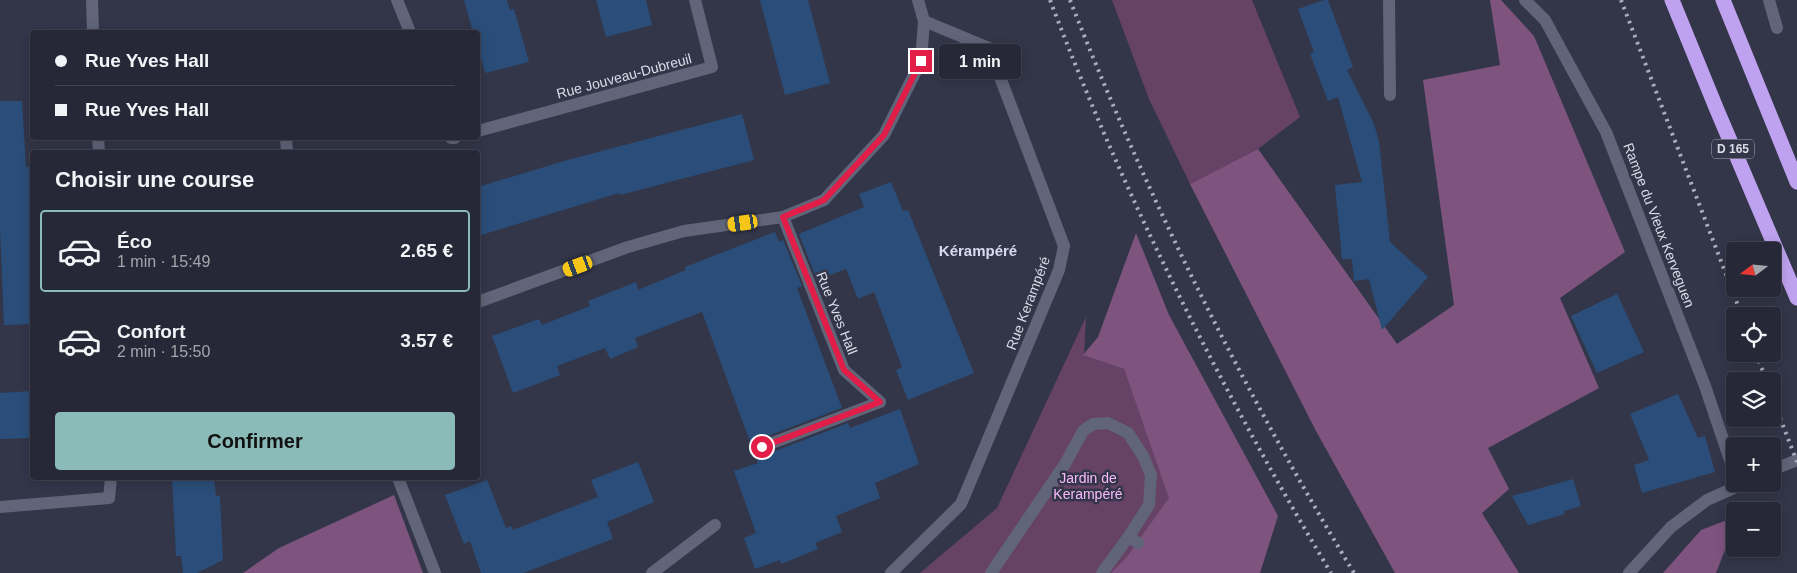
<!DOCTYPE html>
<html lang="fr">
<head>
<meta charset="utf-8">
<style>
	body { margin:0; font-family:Helvetica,sans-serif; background:#2e303f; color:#f1f3f6; height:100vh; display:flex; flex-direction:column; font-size:19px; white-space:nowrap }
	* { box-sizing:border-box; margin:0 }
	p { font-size:16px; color:#a4a6ad }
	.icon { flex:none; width:28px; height:28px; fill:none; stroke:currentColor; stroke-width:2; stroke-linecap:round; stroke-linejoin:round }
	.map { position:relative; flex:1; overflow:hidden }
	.drawer { position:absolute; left:30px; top:150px; width:450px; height:330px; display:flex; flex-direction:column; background:#262837; border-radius:5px; box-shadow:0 2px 12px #0003,0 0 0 1px #424452 }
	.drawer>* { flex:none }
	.hud { position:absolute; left:30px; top:30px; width:450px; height:110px; border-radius:5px; box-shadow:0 2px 12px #0003,0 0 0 1px #424452; display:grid; align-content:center; height:110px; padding:0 25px; background:#262837 }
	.needle { width:32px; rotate:254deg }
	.fabs { position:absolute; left:1726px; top:242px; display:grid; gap:10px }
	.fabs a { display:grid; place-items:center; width:55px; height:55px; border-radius:5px; background:#262837; box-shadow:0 2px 12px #0003,0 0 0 1px #424452; font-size:25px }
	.end { position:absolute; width:22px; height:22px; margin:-11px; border:6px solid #e11d48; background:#fff; box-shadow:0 0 0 2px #fff }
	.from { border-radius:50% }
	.bubble { position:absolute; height:35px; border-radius:5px; background:#262837; box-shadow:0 2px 12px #0003,0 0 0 1px #424452; font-size:16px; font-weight:700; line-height:35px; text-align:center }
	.car { position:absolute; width:15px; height:30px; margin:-15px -8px; border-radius:6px; box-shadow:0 0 4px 1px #0007; background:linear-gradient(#f5c518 24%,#345 0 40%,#f5c518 0 76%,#345 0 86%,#f5c518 0) }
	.hud b { display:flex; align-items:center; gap:18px; height:48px; font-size:19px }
	.hud b+b { border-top:1px solid #424452 }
	.hud i { width:12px; height:12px; background:#f1f3f6 }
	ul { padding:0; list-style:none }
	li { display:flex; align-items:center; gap:15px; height:82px; margin:0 10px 8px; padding:0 15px; border:2px solid transparent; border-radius:5px }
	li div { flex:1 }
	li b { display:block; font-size:19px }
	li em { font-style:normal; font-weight:700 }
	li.active { border-color:#8bbbb9 }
	li>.icon { width:45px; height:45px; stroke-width:1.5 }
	h2 { padding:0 25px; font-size:22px; line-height:60px }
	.button { display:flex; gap:10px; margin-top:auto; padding:10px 25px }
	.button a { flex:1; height:58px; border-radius:5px; background:#8bbbb9; color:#111; font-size:20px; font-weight:700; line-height:58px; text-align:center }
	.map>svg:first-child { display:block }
	.green { fill:#664267 }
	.forest { fill:#7e547f }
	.building { fill:#2a4e79 }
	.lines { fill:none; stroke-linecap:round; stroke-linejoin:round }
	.street { stroke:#616579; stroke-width:12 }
	.highway { stroke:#bfa2ef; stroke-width:15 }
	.rail { stroke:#abadbb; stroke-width:4; stroke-dasharray:2.5 5; stroke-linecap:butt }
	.route { stroke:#e11d48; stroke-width:6 }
	.labels { text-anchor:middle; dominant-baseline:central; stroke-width:5; stroke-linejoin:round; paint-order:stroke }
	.shield { fill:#333649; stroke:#a8aab8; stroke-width:1 }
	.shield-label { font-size:12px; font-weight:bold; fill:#dadce8 }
	.street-label { font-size:14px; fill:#dadce8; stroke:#333649 }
	.park-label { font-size:14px; fill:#fabafc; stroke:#333649 }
	.neighbourhood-label { font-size:15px; font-weight:bold; fill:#d7dbf3; stroke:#333649 }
</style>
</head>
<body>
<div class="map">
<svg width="1797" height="573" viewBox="0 0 1797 573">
	<rect width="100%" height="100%" fill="#333649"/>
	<!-- green -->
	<path class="green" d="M 1112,0 L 1252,0 L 1300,117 L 1258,149 L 1190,184 L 1149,99 Z
		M 1086,317 L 1084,355 L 1124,369 L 1170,498 L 1115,573 L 920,573 L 997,508 Z"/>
	<!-- forest -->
	<path class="forest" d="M 1490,0 L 1501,0 L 1534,36 L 1625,252 L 1560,298 L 1599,388 L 1488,448 L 1509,489 L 1482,513 L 1519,573 L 1395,573 L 1316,431 L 1190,184 L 1258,149 L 1397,344 L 1454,305 L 1423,80 L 1500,65 Z
		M 1136,233 L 1169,315 L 1278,516 L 1260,573 L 1111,573 L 1126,558 L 1169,498 L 1124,369 L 1083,355 L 1098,337 Z
		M 394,495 L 423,573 L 243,573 L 279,548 Z
		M 1735,517 L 1735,524 L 1716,573 L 1663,573 L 1701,530 Z"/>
	<!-- building -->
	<path class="building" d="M 464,0 L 507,0 L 510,10 L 514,9 L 529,62 L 485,73 L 478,47 L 478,32 L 473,32 Z
		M 596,0 L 646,0 L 652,25 L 606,37 Z
		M 760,0 L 808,0 L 830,83 L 785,95 Z
		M 1324,0 L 1328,0 L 1353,67 L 1347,70 L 1374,124 L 1379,142 L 1390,242 L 1428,277 L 1382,330 L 1369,279 L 1354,281 L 1352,259 L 1342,259 L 1335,185 L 1362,182 L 1338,97 L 1328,101 L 1310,54 L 1314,52 L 1298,9 Z
		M 0,101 L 22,101 L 26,167 L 32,167 L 32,324 L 4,325 L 0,228 Z
		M 742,114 L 754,160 L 620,195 L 619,193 L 478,236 L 478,187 L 564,161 Z
		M 891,182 L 903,211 L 908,210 L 974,373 L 908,400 L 896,370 L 902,367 L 874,292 L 858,299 L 846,269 L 817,280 L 799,234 L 864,207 L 859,194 Z
		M 775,232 L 779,242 L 783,240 L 802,286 L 797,288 L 842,408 L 759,439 L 754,445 L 755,450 L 760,455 L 765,455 L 848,423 L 850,428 L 900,409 L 919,464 L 875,483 L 880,498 L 836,516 L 842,532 L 815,543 L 818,549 L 781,564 L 780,560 L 755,569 L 744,538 L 756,533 L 734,471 L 758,463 L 702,312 L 635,338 L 638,347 L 610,359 L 605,348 L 557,366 L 560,375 L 513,393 L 492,336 L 539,319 L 542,325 L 590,306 L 588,301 L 636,282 L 638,290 L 686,270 L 685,267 Z
		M 1617,294 L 1644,352 L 1597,373 L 1571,316 Z
		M 32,391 L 32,438 L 0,439 L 0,393 Z
		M 1678,394 L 1698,438 L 1705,436 L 1715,472 L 1642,493 L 1634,465 L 1649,460 L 1630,414 Z
		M 638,462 L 654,502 L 607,522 L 613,539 L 523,573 L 481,573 L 470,541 L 464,544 L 445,495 L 487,480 L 506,528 L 511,526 L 513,530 L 598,497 L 591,480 Z
		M 172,478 L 214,478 L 216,496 L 220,496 L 223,560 L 197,573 L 183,573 L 181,556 L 176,556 Z
		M 1573,479 L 1581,506 L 1564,511 L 1565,514 L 1528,525 L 1512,496 Z"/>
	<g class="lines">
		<!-- street -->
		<path class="street" d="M 92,0 L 93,32
			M 397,0 L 410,32
			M 1389,0 L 1390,95
			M 1525,0 L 1545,20 L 1606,132 L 1705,386 L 1735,475
			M 1769,0 L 1777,28
			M 478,131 L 712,67 L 695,0
			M 98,138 L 99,152
			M 286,138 L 287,152
			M 451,138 L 455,138
			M 478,302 L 628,247 L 684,231 L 783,217 L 824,200 L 884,135 L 921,61 L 924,21 L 918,0
			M 762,447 L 880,402 L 844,370 L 783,217
			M 1772,470 L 1797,460
			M 398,478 L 435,573
			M 0,507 L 109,498 L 111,478
			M 652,573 L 715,525
			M 891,573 L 961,504 L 1059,270 L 1064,246 L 989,48 L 924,21
			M 991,573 L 1065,464 L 1083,431 L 1093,424 L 1108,423 L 1128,433 L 1143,456 L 1151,475 L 1149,505 L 1129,536 L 1138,543
			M 1102,573 L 1129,536
			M 1629,573 L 1671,527 L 1707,500 L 1743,484"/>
		<!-- highway -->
		<path class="highway" d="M 1672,0 L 1717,110 L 1797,298
			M 1723,0 L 1797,182"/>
		<!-- rail -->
		<path class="rail" d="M 1050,0 C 1126,200 1221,390 1331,573
			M 1070,0 C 1148,199 1243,390 1354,573
			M 1621,0 L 1742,316
			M 1756,354 L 1767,381
			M 1772,397 L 1797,462"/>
	</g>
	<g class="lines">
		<!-- route -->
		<path class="route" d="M 762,447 L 880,402 L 844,370 L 783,217 L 824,200 L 884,135 L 921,61"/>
	</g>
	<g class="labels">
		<!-- shield labels -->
		<rect class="shield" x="1712" y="139.5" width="42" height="19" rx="4"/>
		<g class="shield-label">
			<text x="1733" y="149">D 165</text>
		</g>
		<!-- street labels -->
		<g class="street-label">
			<text transform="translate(624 76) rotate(-15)">Rue Jouveau-Dubreuil</text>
			<text transform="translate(1659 225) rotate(69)">Rampe du Vieux Kerveguen</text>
			<text transform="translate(1028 303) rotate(-69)">Rue Kerampéré</text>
			<text transform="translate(837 313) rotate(68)">Rue Yves Hall</text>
		</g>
		<!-- park labels -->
		<g class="park-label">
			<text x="1088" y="478">Jardin de<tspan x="1088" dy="16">Kerampéré</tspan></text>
		</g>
		<!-- neighbourhood labels -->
		<g class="neighbourhood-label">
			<text x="978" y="250">Kérampéré</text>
		</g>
	</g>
</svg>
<div class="fabs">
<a><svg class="needle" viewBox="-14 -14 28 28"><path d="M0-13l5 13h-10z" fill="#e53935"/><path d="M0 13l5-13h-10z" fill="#a4a6ad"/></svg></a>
<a><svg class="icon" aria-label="locate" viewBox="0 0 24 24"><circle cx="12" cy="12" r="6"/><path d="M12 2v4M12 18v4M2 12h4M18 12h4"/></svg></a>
<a><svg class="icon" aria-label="layers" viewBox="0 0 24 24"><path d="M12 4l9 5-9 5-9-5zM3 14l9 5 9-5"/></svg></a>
<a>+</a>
<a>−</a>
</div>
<i class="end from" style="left:762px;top:447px"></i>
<i class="end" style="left:921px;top:61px"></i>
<div class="bubble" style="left:939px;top:44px;width:82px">1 min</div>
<i class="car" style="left:743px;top:223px;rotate:262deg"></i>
<i class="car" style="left:578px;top:266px;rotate:250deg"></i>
<div class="hud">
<b><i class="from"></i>Rue Yves Hall</b>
<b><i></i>Rue Yves Hall</b>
</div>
<section class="drawer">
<h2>Choisir une course</h2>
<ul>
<li class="active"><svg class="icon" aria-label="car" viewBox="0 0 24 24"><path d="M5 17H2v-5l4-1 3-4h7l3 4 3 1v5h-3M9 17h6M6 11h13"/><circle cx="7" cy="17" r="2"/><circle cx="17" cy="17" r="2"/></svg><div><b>Éco</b><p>1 min · 15:49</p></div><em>2.65 €</em></li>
<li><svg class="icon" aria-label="car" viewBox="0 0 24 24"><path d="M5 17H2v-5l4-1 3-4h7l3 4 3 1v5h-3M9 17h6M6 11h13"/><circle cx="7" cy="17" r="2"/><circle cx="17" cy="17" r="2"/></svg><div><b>Confort</b><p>2 min · 15:50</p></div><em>3.57 €</em></li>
</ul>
<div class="button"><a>Confirmer</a></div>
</section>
</div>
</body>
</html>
